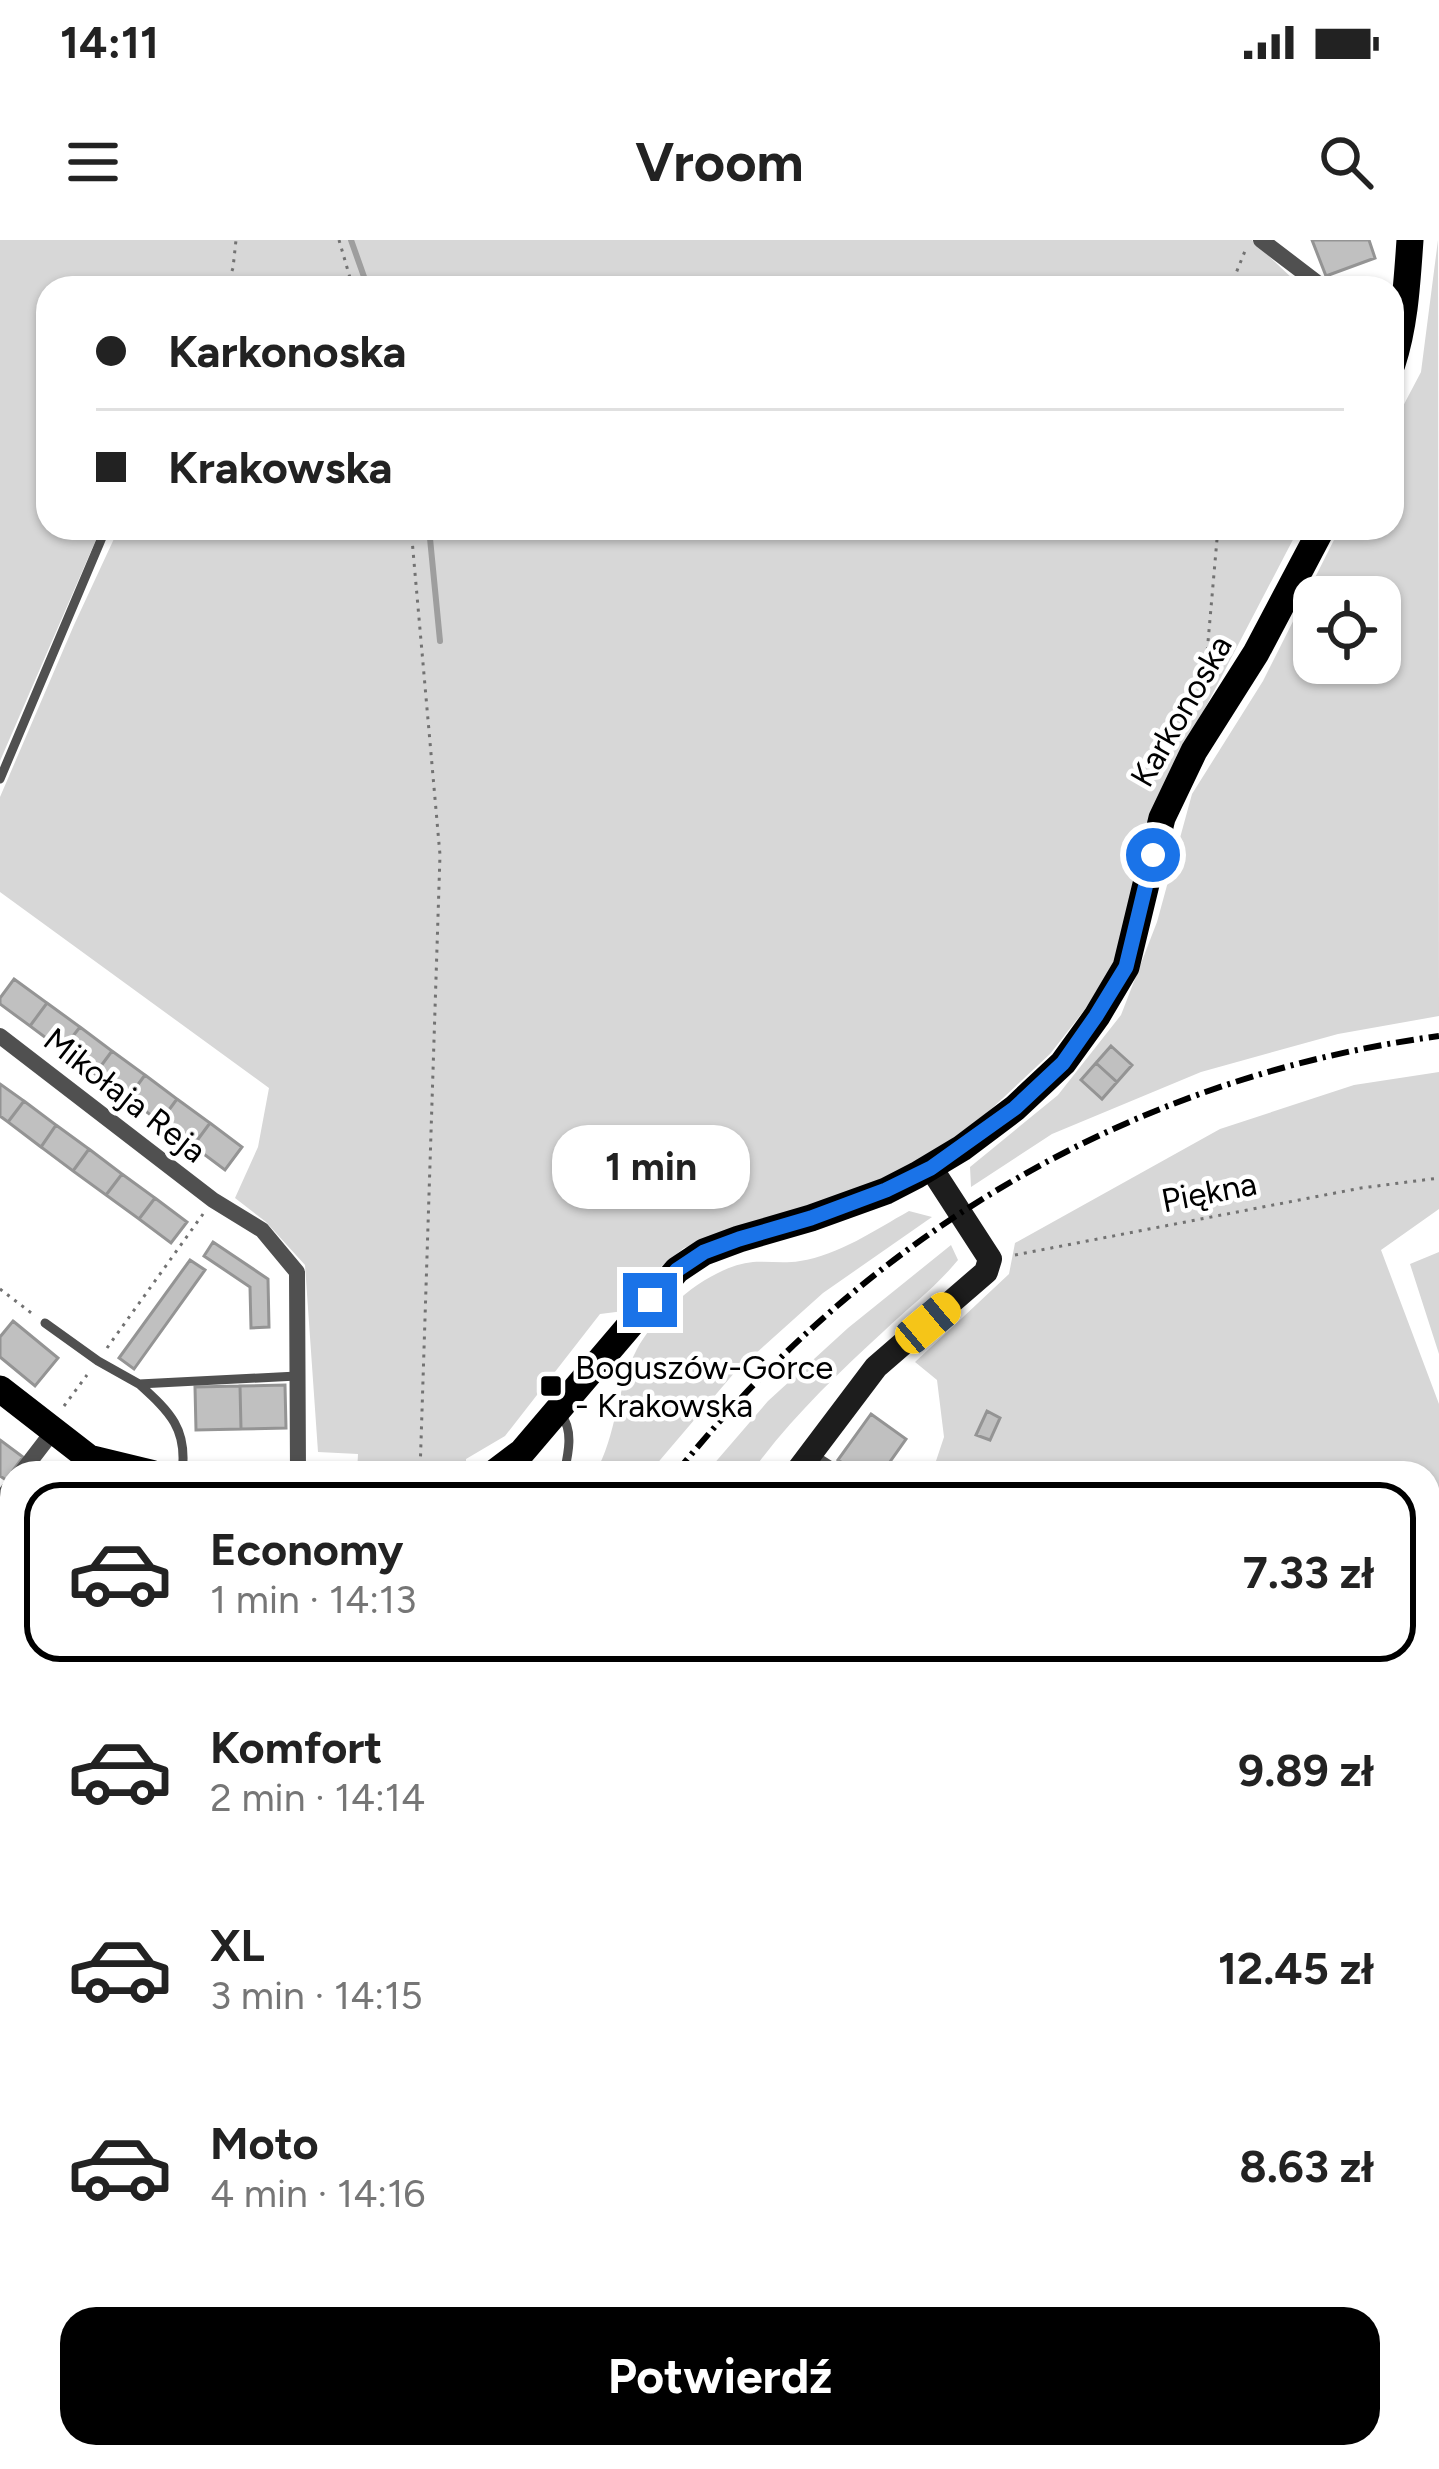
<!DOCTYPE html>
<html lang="pl">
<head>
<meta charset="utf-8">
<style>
	body { margin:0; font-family:Figtree,sans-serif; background:#f6f6f6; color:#222; height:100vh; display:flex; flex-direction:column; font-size:45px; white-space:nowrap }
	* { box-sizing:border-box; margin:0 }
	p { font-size:39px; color:#767676 }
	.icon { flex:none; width:66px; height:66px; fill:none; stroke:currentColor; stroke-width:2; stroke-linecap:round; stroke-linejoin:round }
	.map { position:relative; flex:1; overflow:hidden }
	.details { position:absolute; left:0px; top:1221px; width:1440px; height:1008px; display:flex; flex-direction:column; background:#fff; border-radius:36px 36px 0 0; box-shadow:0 3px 9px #0004 }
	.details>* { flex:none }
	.hud { position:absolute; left:36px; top:36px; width:1368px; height:264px; border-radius:36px; box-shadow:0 3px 9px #0004; display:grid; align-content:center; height:264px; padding:0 60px; background:#fff }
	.controls { position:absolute; left:1293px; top:336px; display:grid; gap:24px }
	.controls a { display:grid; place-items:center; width:108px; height:108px; border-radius:24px; background:#fff; box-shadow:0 3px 9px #0004; font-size:60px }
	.end { position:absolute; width:54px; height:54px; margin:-27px; border:15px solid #1a73e8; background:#fff; box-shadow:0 0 0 6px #fff }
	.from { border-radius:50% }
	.bubble { position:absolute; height:84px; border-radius:36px; background:#fff; box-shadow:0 3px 9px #0004; font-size:39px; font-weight:700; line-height:84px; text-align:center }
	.car { position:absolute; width:36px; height:72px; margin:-36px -18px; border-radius:15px; box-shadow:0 0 9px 3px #0007; background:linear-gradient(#f5c518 24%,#345 0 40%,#f5c518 0 76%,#345 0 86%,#f5c518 0) }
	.hud b { display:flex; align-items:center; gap:42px; height:114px; font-size:45px }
	.hud b+b { border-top:3px solid #e0e0e0 }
	.hud i { width:30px; height:30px; background:#222 }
	ul { padding:21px 0 0; list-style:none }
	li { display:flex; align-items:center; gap:36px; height:180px; margin:0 24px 18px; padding:0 36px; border:6px solid transparent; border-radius:36px }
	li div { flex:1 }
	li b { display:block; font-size:45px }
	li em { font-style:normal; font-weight:700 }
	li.selected { border-color:#000 }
	li>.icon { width:108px; height:108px; stroke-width:1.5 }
	.action { display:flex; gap:24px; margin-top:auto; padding:24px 60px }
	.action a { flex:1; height:138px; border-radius:36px; background:#000; color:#fff; font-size:48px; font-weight:700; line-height:138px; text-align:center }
	.status { display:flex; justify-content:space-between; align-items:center; height:84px; padding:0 60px; background:#fff; direction:ltr }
	.status svg { height:33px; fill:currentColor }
	header { display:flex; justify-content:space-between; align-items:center; height:156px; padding:0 60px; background:#fff; font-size:54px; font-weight:700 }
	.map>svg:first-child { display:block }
	.green { fill:#d7d7d7; fill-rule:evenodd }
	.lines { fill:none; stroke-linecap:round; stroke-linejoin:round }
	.stream { stroke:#9e9e9e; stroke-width:6 }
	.building { fill:#c0c0c0; stroke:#949494; stroke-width:3 }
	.path { stroke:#727272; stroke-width:3; stroke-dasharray:3 6; stroke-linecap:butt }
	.lane { stroke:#505050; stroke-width:9 }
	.street { stroke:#505050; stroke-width:16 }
	.secondary { stroke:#1d1d1d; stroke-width:24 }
	.primary { stroke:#000; stroke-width:27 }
	.rail { stroke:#000; stroke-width:6; stroke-dasharray:18 6 3 6; stroke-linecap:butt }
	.route { stroke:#1a73e8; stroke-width:15 }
	.poi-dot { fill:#000; stroke:#fff; stroke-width:4.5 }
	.labels { text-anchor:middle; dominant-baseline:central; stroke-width:9; stroke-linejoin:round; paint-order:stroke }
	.street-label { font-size:33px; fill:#000; stroke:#fff }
	.poi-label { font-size:33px; fill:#000; stroke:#fff; text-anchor:start }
</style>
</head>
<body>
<div class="status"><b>14:11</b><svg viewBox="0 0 49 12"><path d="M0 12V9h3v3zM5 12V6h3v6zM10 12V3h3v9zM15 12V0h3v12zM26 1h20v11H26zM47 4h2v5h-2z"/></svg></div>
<header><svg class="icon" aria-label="menu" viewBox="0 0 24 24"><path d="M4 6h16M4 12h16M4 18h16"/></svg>Vroom<svg class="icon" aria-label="search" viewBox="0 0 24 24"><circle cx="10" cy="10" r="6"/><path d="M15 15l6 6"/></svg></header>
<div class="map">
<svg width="1439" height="2229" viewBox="0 0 1439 2229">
	<rect width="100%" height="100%" fill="#fff"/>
	<!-- green -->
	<path class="green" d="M 0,0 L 1252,0 L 1294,40 L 1289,48 L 48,48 L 48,288 L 101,288 L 0,521 Z
		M 1438,0 L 1439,776 L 1338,794 L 1201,832 L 1052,894 L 971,947 L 970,927 L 1058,855 L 1121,775 L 1157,682 L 1192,554 L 1263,441 L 1340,288 L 1392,288 L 1392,187 L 1421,132 ZM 1314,357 L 1380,357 L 1380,423 L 1314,423 Z
		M 119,288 L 1299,288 L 1189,499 L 1115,721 L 1086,768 L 1050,814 L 988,872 L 942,906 L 884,942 L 684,1008 L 644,1041 L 624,1071 L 600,1074 L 505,1196 L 466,1219 L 466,1233 L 357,1233 L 358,1214 L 318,1212 L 305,1025 L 266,982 L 235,958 L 258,907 L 269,848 L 0,652 L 0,557 L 74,385 Z
		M 1439,832 L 1439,969 L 1381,1010 L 1439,1164 L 1439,1989 L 1428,2001 L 1428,1233 L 932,1233 L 944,1197 L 937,1140 L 915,1122 L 1009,1034 L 1015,1003 L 1220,889 L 1354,845 Z
		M 909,971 L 932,977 L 823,1053 L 735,1132 L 649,1233 L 595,1233 C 617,1196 616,1148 637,1109 C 657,1072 710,1026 753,1022 C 768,1021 784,1024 800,1021 C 839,1015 875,990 909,971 Z
		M 951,1005 L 958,1020 C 936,1047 909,1067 884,1091 C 837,1134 788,1181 751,1233 L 706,1233 L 768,1161 L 848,1088 Z
		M 1439,1012 L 1439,1114 L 1410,1024 Z"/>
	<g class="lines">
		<!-- stream -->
		<path class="stream" d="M 351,0 L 368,48
			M 429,288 L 440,401"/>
	</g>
	<!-- building -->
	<path class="building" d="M 1312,0 L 1369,0 L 1375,18 L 1326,36 Z
		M 14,739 L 47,763 L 30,786 L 0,764 L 0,758 Z
		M 47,763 L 80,787 L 62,810 L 30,786 Z
		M 80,787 L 112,811 L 95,834 L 62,810 Z
		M 1111,806 L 1132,825 L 1117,842 L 1096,823 Z
		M 112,811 L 145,835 L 128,858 L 95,834 Z
		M 1096,823 L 1117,842 L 1102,859 L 1081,840 Z
		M 145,835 L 177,859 L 160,882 L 128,858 Z
		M 0,844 L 24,861 L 8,882 L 0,876 Z
		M 177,859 L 210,883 L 193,906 L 160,882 Z
		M 24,861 L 56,885 L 41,907 L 8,882 Z
		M 210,883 L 242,907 L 225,930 L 193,906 Z
		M 56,885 L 89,909 L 73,931 L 41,907 Z
		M 89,909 L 122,934 L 106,955 L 73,931 Z
		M 122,934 L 155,958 L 139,979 L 106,955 Z
		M 155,958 L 187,982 L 171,1003 L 139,979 Z
		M 213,1002 L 268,1039 L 269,1087 L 251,1088 L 250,1047 L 204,1016 Z
		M 190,1020 L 205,1030 L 134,1129 L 119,1118 Z
		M 13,1081 L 58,1118 L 35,1146 L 0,1117 L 0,1097 Z
		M 285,1145 L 286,1188 L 241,1189 L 240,1146 Z
		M 240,1146 L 241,1189 L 196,1190 L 195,1147 Z
		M 987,1171 L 1000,1178 L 990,1200 L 976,1195 Z
		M 871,1174 L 906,1199 L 882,1233 L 857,1233 L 838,1220 Z
		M 0,1200 L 23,1217 L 6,1240 L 0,1236 Z
		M 513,2217 L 547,2217 L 545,2229 L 511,2229 Z
		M 710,2217 L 760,2223 L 760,2229 L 709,2229 Z
		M 990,2217 L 1019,2217 L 1026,2229 L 1008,2229 L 1004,2223 L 994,2229 L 985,2229 L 981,2223 Z"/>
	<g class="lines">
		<!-- path -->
		<path class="path" d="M 339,0 L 353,48
			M 226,48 L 233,28 L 236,0
			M 1230,48 L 1245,11
			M 411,288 L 440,615 L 420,1233
			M 1199,454 L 1205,436 L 1218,288
			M 1015,1015 L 1361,948 L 1439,938
			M 0,1049 L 34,1075
			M 107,1108 L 203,974
			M 64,1166 L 87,1135
			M 0,1303 L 12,1292
			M 0,1354 L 10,1355
			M 0,1561 L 12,1556"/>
		<!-- lane -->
		<path class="lane" d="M 0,539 L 106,288
			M 45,1083 L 98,1121 L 139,1144 L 297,1136
			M 139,1144 C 170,1172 188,1189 182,1233
			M 561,1175 C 574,1190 568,1215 564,1233"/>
		<!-- street -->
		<path class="street" d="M 1261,0 L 1324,48
			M 0,796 L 213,960 L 262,990 L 297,1032 L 298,1233
			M 809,1216 L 836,1233
			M 21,1233 L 54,1190
			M 0,1261 L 12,1245
			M 1123,2217 L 1128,2229
			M 784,2229 L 785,2217"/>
		<!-- secondary -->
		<path class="secondary" d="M 796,1233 L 876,1127 L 986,1032 L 990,1019 L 931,928
			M 478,2229 L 480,2217"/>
		<!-- primary -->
		<path class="primary" d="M 1392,124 C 1405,84 1407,42 1410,0
			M 0,1149 L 89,1218 L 151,1233
			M 494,1233 L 522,1212 L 677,1030 L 704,1012 L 739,999 L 811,978 L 886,951 L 917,935 L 962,908 L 1015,868 L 1063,823 L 1097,776 L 1126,727 L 1162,578 L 1194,511 L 1256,413 L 1322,288"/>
		<!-- rail -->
		<path class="rail" d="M 676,1233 C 870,992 1130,838 1439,796
			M 76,2229 L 85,2217
			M 105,2229 L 112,2217"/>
	</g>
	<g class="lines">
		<!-- route -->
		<path class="route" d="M 650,1060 L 677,1030 L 704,1012 L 739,999 L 811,978 L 886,950 L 931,928 L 1015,868 L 1063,823 L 1096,776 L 1126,727 L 1153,615"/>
	</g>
	<!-- markers -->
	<rect class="poi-dot" x="539" y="1134" width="24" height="24" rx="6"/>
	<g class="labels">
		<!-- street labels -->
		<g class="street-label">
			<text transform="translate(1181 471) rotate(-60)">Karkonoska</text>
			<text transform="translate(125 855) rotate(38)">Mikołaja Reja</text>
			<text transform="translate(1209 952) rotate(-11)">Piękna</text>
		</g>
		<!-- poi labels -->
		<g class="poi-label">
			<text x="575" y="1127">Boguszów-Gorce<tspan x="575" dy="38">- Krakowska</tspan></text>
		</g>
	</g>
</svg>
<div class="controls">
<a><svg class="icon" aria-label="locate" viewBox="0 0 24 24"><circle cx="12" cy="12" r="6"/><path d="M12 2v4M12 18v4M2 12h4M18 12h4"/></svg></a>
</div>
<i class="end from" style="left:1153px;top:615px"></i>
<i class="end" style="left:650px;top:1060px"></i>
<div class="bubble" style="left:552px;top:885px;width:198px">1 min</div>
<i class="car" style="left:928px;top:1083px;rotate:50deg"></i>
<div class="hud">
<b><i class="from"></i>Karkonoska</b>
<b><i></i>Krakowska</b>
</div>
<section class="details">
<ul>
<li class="selected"><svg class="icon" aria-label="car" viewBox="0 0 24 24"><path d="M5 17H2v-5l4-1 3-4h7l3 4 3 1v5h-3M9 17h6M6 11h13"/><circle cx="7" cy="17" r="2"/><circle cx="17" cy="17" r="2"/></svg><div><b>Economy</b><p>1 min · 14:13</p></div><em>7.33 zł</em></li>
<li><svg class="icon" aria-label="car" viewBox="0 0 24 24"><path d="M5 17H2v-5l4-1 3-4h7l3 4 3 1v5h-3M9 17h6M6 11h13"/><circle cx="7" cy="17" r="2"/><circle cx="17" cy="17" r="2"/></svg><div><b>Komfort</b><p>2 min · 14:14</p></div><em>9.89 zł</em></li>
<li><svg class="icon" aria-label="car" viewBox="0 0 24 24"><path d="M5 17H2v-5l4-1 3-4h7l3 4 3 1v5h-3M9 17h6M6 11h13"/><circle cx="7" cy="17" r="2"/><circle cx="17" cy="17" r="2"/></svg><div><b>XL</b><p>3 min · 14:15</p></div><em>12.45 zł</em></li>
<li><svg class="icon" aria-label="car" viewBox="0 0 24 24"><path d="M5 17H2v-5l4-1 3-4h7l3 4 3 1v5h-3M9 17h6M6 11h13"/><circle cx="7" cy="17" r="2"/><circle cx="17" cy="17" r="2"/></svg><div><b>Moto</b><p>4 min · 14:16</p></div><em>8.63 zł</em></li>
</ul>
<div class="action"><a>Potwierdź</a></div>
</section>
</div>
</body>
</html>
